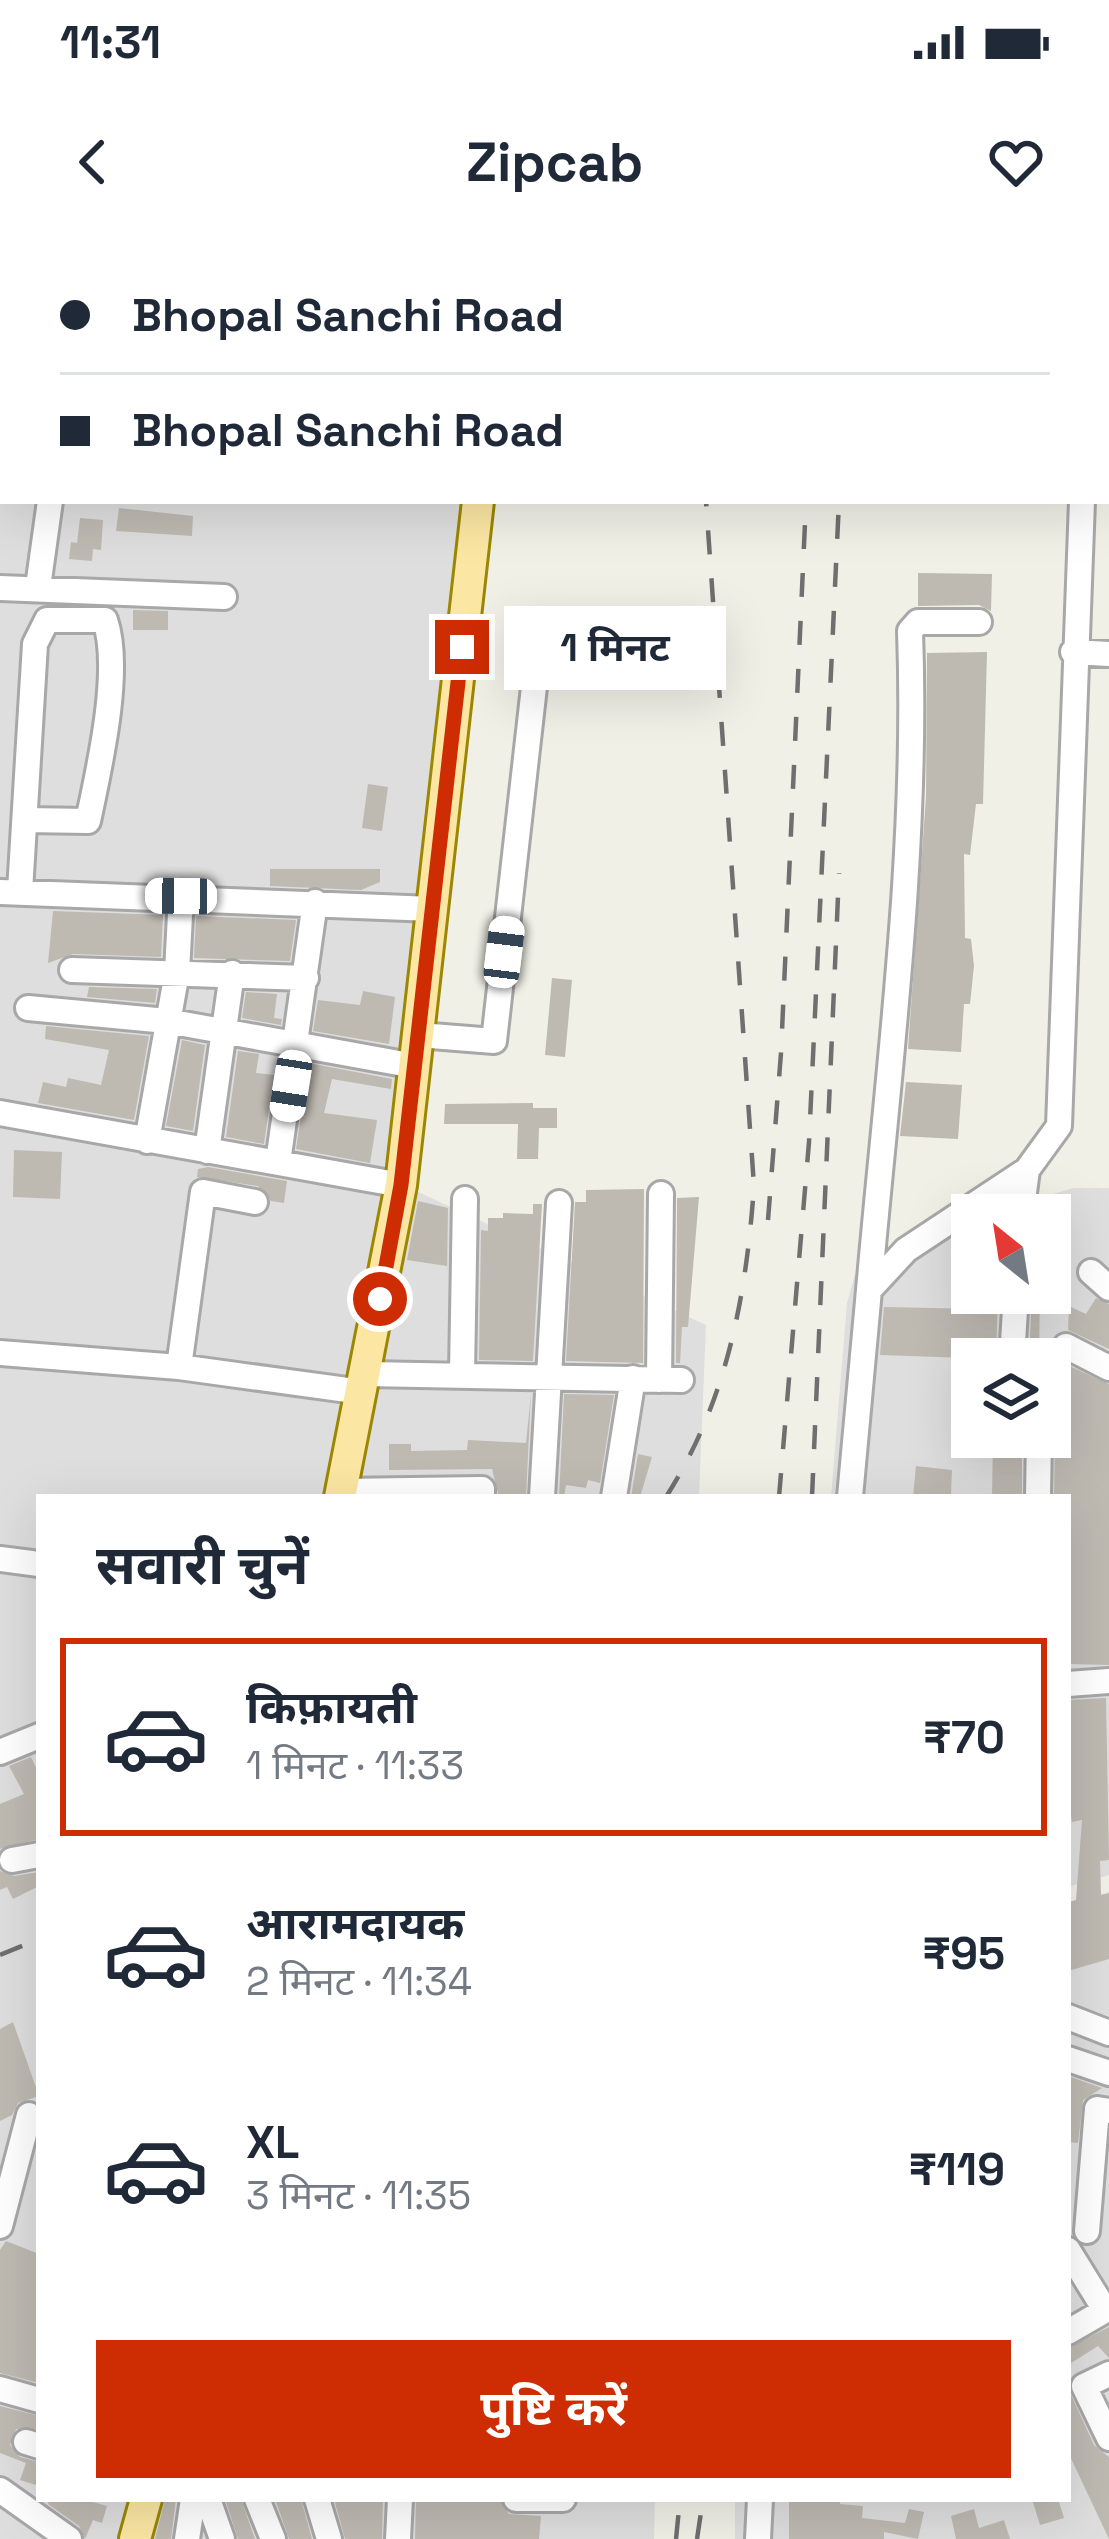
<!DOCTYPE html>
<html lang="hi">
<head>
<meta charset="utf-8">
<style>
	body { margin:0; font-family:"Space Grotesk","Noto Sans Devanagari",sans-serif; background:#f6f6f7; color:#1f2937; height:100vh; display:flex; flex-direction:column; font-size:45px; white-space:nowrap }
	* { box-sizing:border-box; margin:0 }
	p { font-size:39px; color:#747a83 }
	.icon { flex:none; width:66px; height:66px; fill:none; stroke:currentColor; stroke-width:2; stroke-linecap:round; stroke-linejoin:round }
	.map { position:relative; flex:1; overflow:hidden }
	.panel { position:absolute; left:36px; top:1254px; width:1035px; height:1008px; display:flex; flex-direction:column; background:#fff; border-radius:0px; box-shadow:0 12px 48px #0002 }
	.panel>* { flex:none }
	.top-card { position:absolute; left:0px; top:0px; width:1110px; height:264px; box-shadow:0 12px 48px #0002; display:grid; align-content:center; height:264px; padding:0 60px; background:#fff }
	.needle { width:78px; rotate:330deg }
	.buttons { position:absolute; left:951px; top:954px; display:grid; gap:24px }
	.buttons a { display:grid; place-items:center; width:120px; height:120px; border-radius:0px; background:#fff; box-shadow:0 12px 48px #0002; font-size:60px }
	.end { position:absolute; width:54px; height:54px; margin:-27px; border:15px solid #ce2c03; background:#fff; box-shadow:0 0 0 6px #fff }
	.from { border-radius:50% }
	.bubble { position:absolute; height:84px; border-radius:0px; background:#fff; box-shadow:0 12px 48px #0002; font-size:39px; font-weight:700; line-height:84px; text-align:center }
	.car { position:absolute; width:36px; height:72px; margin:-36px -18px; border-radius:15px; box-shadow:0 0 9px 3px #0007; background:linear-gradient(#fff 24%,#345 0 40%,#fff 0 76%,#345 0 86%,#fff 0) }
	.top-card b { display:flex; align-items:center; gap:42px; height:114px; font-size:45px }
	.top-card b+b { border-top:3px solid #e0e1e3 }
	.top-card i { width:30px; height:30px; background:#1f2937 }
	ul { padding:0; list-style:none }
	li { display:flex; align-items:center; gap:36px; height:198px; margin:0 24px 18px; padding:0 36px; border:6px solid transparent; border-radius:0px }
	li div { flex:1 }
	li b { display:block; font-size:45px }
	li em { font-style:normal; font-weight:700 }
	li.active { border-color:#ce2c03 }
	li>.icon { width:108px; height:108px; stroke-width:1.5 }
	h2 { padding:0 60px; font-size:54px; line-height:144px }
	.primary-button { display:flex; gap:24px; margin-top:auto; padding:24px 60px }
	.primary-button a { flex:1; height:138px; border-radius:0px; background:#ce2c03; color:#fff; font-size:48px; font-weight:700; line-height:138px; text-align:center }
	.status { display:flex; justify-content:space-between; align-items:center; height:84px; padding:0 60px; background:#fff; direction:ltr }
	.status svg { height:33px; fill:currentColor }
	header { display:flex; justify-content:space-between; align-items:center; height:156px; padding:0 60px; background:#fff; font-size:54px; font-weight:700 }
	.map>svg:first-child { display:block }
	.residential { fill:#dfdede; fill-rule:evenodd }
	.building { fill:#beb9b1 }
	.lines { fill:none; stroke-linecap:round; stroke-linejoin:round }
	.minor-casing { stroke:#a8a8a8; stroke-width:30 }
	.major-casing { stroke:#9b8702; stroke-width:36 }
	.minor { stroke:#fff; stroke-width:24 }
	.major { stroke:#fbe6a3; stroke-width:30 }
	.rail { stroke:#6f6f6f; stroke-width:4.5; stroke-dasharray:24 24; stroke-linecap:butt }
	.route { stroke:#ce2c03; stroke-width:15 }
</style>
</head>
<body>
<div class="status"><b>11:31</b><svg viewBox="0 0 49 12"><path d="M0 12V9h3v3zM5 12V6h3v6zM10 12V3h3v9zM15 12V0h3v12zM26 1h20v11H26zM47 4h2v5h-2z"/></svg></div>
<header><svg class="icon" aria-label="back" viewBox="0 0 24 24"><path d="M15 5l-7 7 7 7"/></svg>Zipcab<svg class="icon" aria-label="heart" viewBox="0 0 24 24"><path d="M12 20l-8-8c-3-5 5-10 8-4 3-6 11-1 8 4z"/></svg></header>
<div class="map">
<svg width="1109" height="2299" viewBox="0 0 1109 2299">
	<rect width="100%" height="100%" fill="#f1f0e7"/>
	<!-- residential -->
	<path class="residential" d="M 0,0 L 507,0 L 3,3 L 3,261 L 476,261 L 401,944 L 706,1085 L 699,1257 L 39,1257 L 39,2259 L 655,2259 L 654,2299 L 0,2299 Z
		M 1073,948 L 1109,948 L 1109,1635 L 1068,1647 L 1068,1257 L 831,1257 L 847,1063 L 855,1034 L 972,981 L 972,1053 L 1050,1053 L 1050,975 L 984,975 ZM 972,1119 L 1050,1119 L 1050,1197 L 972,1197 Z
		M 1109,1652 L 1109,2299 L 735,2299 L 735,2259 L 1068,2259 L 1068,1665 Z"/>
	<!-- building -->
	<path class="building" d="M 119,268 L 193,276 L 192,296 L 116,291 Z
		M 80,278 L 103,280 L 101,310 L 93,309 L 92,321 L 69,319 L 71,302 L 77,303 Z
		M 918,333 L 992,334 L 991,371 L 979,365 L 918,366 Z
		M 133,370 L 168,371 L 168,390 L 133,390 Z
		M 987,412 L 983,564 L 976,564 L 970,615 L 964,614 L 965,698 L 971,699 L 974,726 L 970,764 L 964,764 L 961,812 L 908,809 L 926,557 L 927,413 Z
		M 368,544 L 388,547 L 382,591 L 362,588 Z
		M 270,629 L 380,629 L 380,642 L 361,650 L 270,646 Z
		M 53,671 L 163,675 L 161,717 L 73,714 L 48,723 Z
		M 196,676 L 296,680 L 290,721 L 194,718 Z
		M 552,738 L 572,740 L 565,817 L 545,815 Z
		M 89,747 L 157,749 L 155,763 L 87,757 Z
		M 363,751 L 395,757 L 389,804 L 313,791 L 318,760 L 360,765 Z
		M 246,752 L 277,754 L 274,778 L 282,779 L 281,785 L 242,778 Z
		M 46,786 L 149,796 L 134,880 L 38,863 L 43,842 L 66,847 L 68,838 L 101,845 L 109,810 L 45,799 Z
		M 182,800 L 205,805 L 193,891 L 166,886 Z
		M 238,811 L 259,814 L 256,833 L 274,835 L 264,904 L 226,897 Z
		M 309,823 L 392,839 L 391,849 L 332,839 L 324,873 L 377,880 L 370,923 L 296,909 Z
		M 906,842 L 962,845 L 958,899 L 900,896 Z
		M 533,863 L 533,868 L 557,868 L 557,888 L 539,888 L 538,919 L 517,919 L 518,884 L 444,884 L 445,864 Z
		M 14,910 L 62,912 L 60,959 L 13,957 Z
		M 208,927 L 287,941 L 284,963 L 271,961 L 258,946 L 197,937 L 198,929 Z
		M 644,949 L 643,1123 L 566,1121 L 575,962 L 586,962 L 586,950 Z
		M 699,957 L 688,1087 L 682,1087 L 680,1123 L 676,1123 L 677,958 Z
		M 418,961 L 448,968 L 447,1037 L 447,1026 L 407,1020 Z
		M 533,964 L 542,964 L 533,1121 L 479,1120 L 481,990 L 488,991 L 488,978 L 503,978 L 503,973 L 533,974 Z
		M 979,1053 L 998,1053 L 996,1119 L 880,1115 L 884,1067 L 979,1069 Z
		M 1032,1053 L 1040,1053 L 1039,1119 L 1029,1119 Z
		M 1096,1058 L 1109,1064 L 1109,1109 L 1068,1090 L 1069,1066 L 1086,1074 Z
		M 1063,1123 L 1109,1144 L 1109,1425 L 1068,1424 L 1068,1257 L 1054,1257 L 1055,1197 L 1050,1185 L 1050,1163 L 1062,1164 Z
		M 531,1154 L 526,1257 L 499,1257 L 492,1229 L 389,1230 L 389,1204 L 411,1204 L 411,1211 L 467,1210 L 468,1200 L 526,1203 Z
		M 564,1154 L 614,1155 L 600,1243 L 588,1240 L 586,1248 L 566,1245 L 564,1257 L 559,1257 Z
		M 993,1197 L 1022,1197 L 1022,1257 L 992,1257 Z
		M 638,1214 L 652,1217 L 640,1257 L 631,1257 Z
		M 916,1226 L 952,1230 L 951,1254 L 913,1257 Z
		M 1106,1458 L 1109,1620 L 1100,1621 L 1101,1655 L 1109,1653 L 1109,1719 L 1068,1731 L 1068,1662 L 1076,1660 L 1082,1580 L 1072,1582 L 1068,1560 L 1068,1460 Z
		M 31,1517 L 39,1534 L 39,1599 L 0,1609 L 0,1564 L 24,1554 L 9,1526 Z
		M 0,1631 L 14,1636 L 39,1632 L 39,1646 L 13,1659 L 7,1647 L 0,1650 Z
		M 13,1782 L 39,1856 L 18,1863 L 12,1875 L 0,1881 L 0,1789 Z
		M 1068,1836 L 1102,1848 L 1083,1860 L 1078,1903 L 1068,1902 Z
		M 6,2001 L 39,2014 L 39,2143 L 0,2133 L 0,2010 Z
		M 1109,2087 L 1109,2118 L 1098,2106 L 1068,2125 L 1068,2108 Z
		M 1068,2148 L 1094,2205 L 1109,2217 L 1109,2299 L 1068,2212 Z
		M 0,2166 L 39,2176 L 39,2189 L 16,2189 L 10,2205 L 20,2217 L 39,2222 L 39,2246 L 20,2240 L 26,2223 L 0,2213 Z
		M 49,2259 L 82,2259 L 107,2266 L 102,2283 L 93,2280 L 85,2299 L 79,2286 L 48,2264 Z
		M 165,2259 L 176,2259 L 171,2299 L 155,2299 Z
		M 225,2259 L 241,2259 L 255,2299 L 238,2299 Z
		M 275,2259 L 301,2259 L 312,2299 L 289,2299 Z
		M 334,2259 L 383,2259 L 382,2299 L 345,2299 Z
		M 416,2259 L 500,2259 L 509,2274 L 541,2276 L 539,2299 L 415,2299 Z
		M 789,2259 L 840,2259 L 840,2264 L 863,2266 L 862,2278 L 905,2283 L 909,2269 L 924,2272 L 918,2299 L 884,2292 L 884,2299 L 789,2299 Z
		M 1032,2259 L 1058,2259 L 1064,2278 L 1040,2285 Z
		M 974,2269 L 979,2288 L 1004,2280 L 1010,2299 L 956,2299 L 951,2276 Z"/>
	<g class="lines">
		<!-- minor casing -->
		<g class="minor-casing">
			<path id="minor" d="M 74,3 L 74,0
				M 1097,3 L 1098,0
				M 38,347 L 50,261
				M 0,348 L 224,357
				M 1073,412 L 1109,414
				M 20,651 L 35,404 L 47,380 L 105,380 C 122,430 99,529 88,581 L 26,580
				M 0,652 L 433,669
				M 72,730 L 306,738
				M 28,768 L 167,781 L 415,826
				M 419,795 L 494,801 L 534,447
				M 0,873 L 401,945
				M 147,901 L 177,732 L 181,656
				M 207,911 L 232,733
				M 278,922 L 315,662
				M 1021,975 L 1027,930
				M 1091,1032 L 1109,1048
				M 869,1050 C 888,832 918,610 910,391 L 918,382 L 979,382
				M 1066,1106 L 1109,1128
				M 0,1113 L 179,1127 L 362,1152
				M 1012,1119 L 1016,1053
				M 179,1127 L 203,952 L 255,962
				M 462,1133 L 465,959
				M 367,1134 L 681,1140
				M 659,1140 L 661,954
				M 341,1251 L 482,1249 L 482,1257
				M 542,1257 L 559,963
				M 614,1257 L 633,1138
				M 850,1257 L 869,1050 L 906,1010 L 1027,930 L 1059,886 L 1082,261
				M 1038,1257 L 1039,1197
				M 0,1319 L 39,1324
				M 1068,1444 L 1109,1441
				M 0,1512 L 39,1496
				M 12,1620 L 39,1615
				M 1068,1777 L 1109,1793
				M 1068,1819 L 1109,1833
				M 0,1986 L 29,1875
				M 1087,1991 L 1097,1869 L 1109,1871
				M 1068,2010 L 1105,2070
				M 1068,2092 L 1109,2068
				M 1109,2134 L 1084,2146 L 1109,2198
				M 0,2149 L 39,2160
				M 26,2202 L 39,2206
				M 0,2250 L 69,2299
				M 208,2259 L 222,2299
				M 257,2259 L 273,2299
				M 317,2259 L 329,2299
				M 516,2259 L 563,2259
				M 187,2299 L 193,2259
				M 398,2299 L 400,2259
				M 758,2299 L 760,2259"/>
		</g>
		<!-- major casing -->
		<g class="major-casing">
			<path id="major" d="M 506,3 L 507,0
				M 340,1257 L 401,945 L 478,261
				M 135,2299 L 146,2259"/>
		</g>
		<!-- minor -->
		<use href="#minor" class="minor"/>
		<!-- major -->
		<use href="#major" class="major"/>
		<!-- rail -->
		<path class="rail" d="M 372,3 L 372,0
			M 701,3 L 701,0
			M 818,3 L 818,0
			M 851,3 L 851,0
			M 878,3 L 879,0
			M 768,980 L 781,813 L 806,261
			M 666,1257 C 727,1161 746,1058 754,946 L 706,261
			M 779,1257 L 809,902 L 839,261
			M 812,1257 L 839,633
			M 0,1715 L 39,1699
			M 676,2299 L 680,2259
			M 697,2299 L 703,2259"/>
	</g>
	<g class="lines">
		<!-- route -->
		<path class="route" d="M 380,1059 L 401,945 L 462,407"/>
	</g>
</svg>
<div class="buttons">
<a><svg class="needle" viewBox="-14 -14 28 28"><path d="M0-13l5 13h-10z" fill="#e53935"/><path d="M0 13l5-13h-10z" fill="#747a83"/></svg></a>
<a><svg class="icon" aria-label="layers" viewBox="0 0 24 24"><path d="M12 4l9 5-9 5-9-5zM3 14l9 5 9-5"/></svg></a>
</div>
<i class="end from" style="left:380px;top:1059px"></i>
<i class="end" style="left:462px;top:407px"></i>
<div class="bubble" style="left:504px;top:366px;width:222px">1 मिनट</div>
<i class="car" style="left:181px;top:656px;rotate:271deg"></i>
<i class="car" style="left:504px;top:712px;rotate:7deg"></i>
<i class="car" style="left:291px;top:846px;rotate:189deg"></i>
<div class="top-card">
<b><i class="from"></i>Bhopal Sanchi Road</b>
<b><i></i>Bhopal Sanchi Road</b>
</div>
<section class="panel">
<h2>सवारी चुनें</h2>
<ul>
<li class="active"><svg class="icon" aria-label="car" viewBox="0 0 24 24"><path d="M5 17H2v-5l4-1 3-4h7l3 4 3 1v5h-3M9 17h6M6 11h13"/><circle cx="7" cy="17" r="2"/><circle cx="17" cy="17" r="2"/></svg><div><b>किफ़ायती</b><p>1 मिनट · 11:33</p></div><em>₹70</em></li>
<li><svg class="icon" aria-label="car" viewBox="0 0 24 24"><path d="M5 17H2v-5l4-1 3-4h7l3 4 3 1v5h-3M9 17h6M6 11h13"/><circle cx="7" cy="17" r="2"/><circle cx="17" cy="17" r="2"/></svg><div><b>आरामदायक</b><p>2 मिनट · 11:34</p></div><em>₹95</em></li>
<li><svg class="icon" aria-label="car" viewBox="0 0 24 24"><path d="M5 17H2v-5l4-1 3-4h7l3 4 3 1v5h-3M9 17h6M6 11h13"/><circle cx="7" cy="17" r="2"/><circle cx="17" cy="17" r="2"/></svg><div><b>XL</b><p>3 मिनट · 11:35</p></div><em>₹119</em></li>
</ul>
<div class="primary-button"><a>पुष्टि करें</a></div>
</section>
</div>
</body>
</html>
